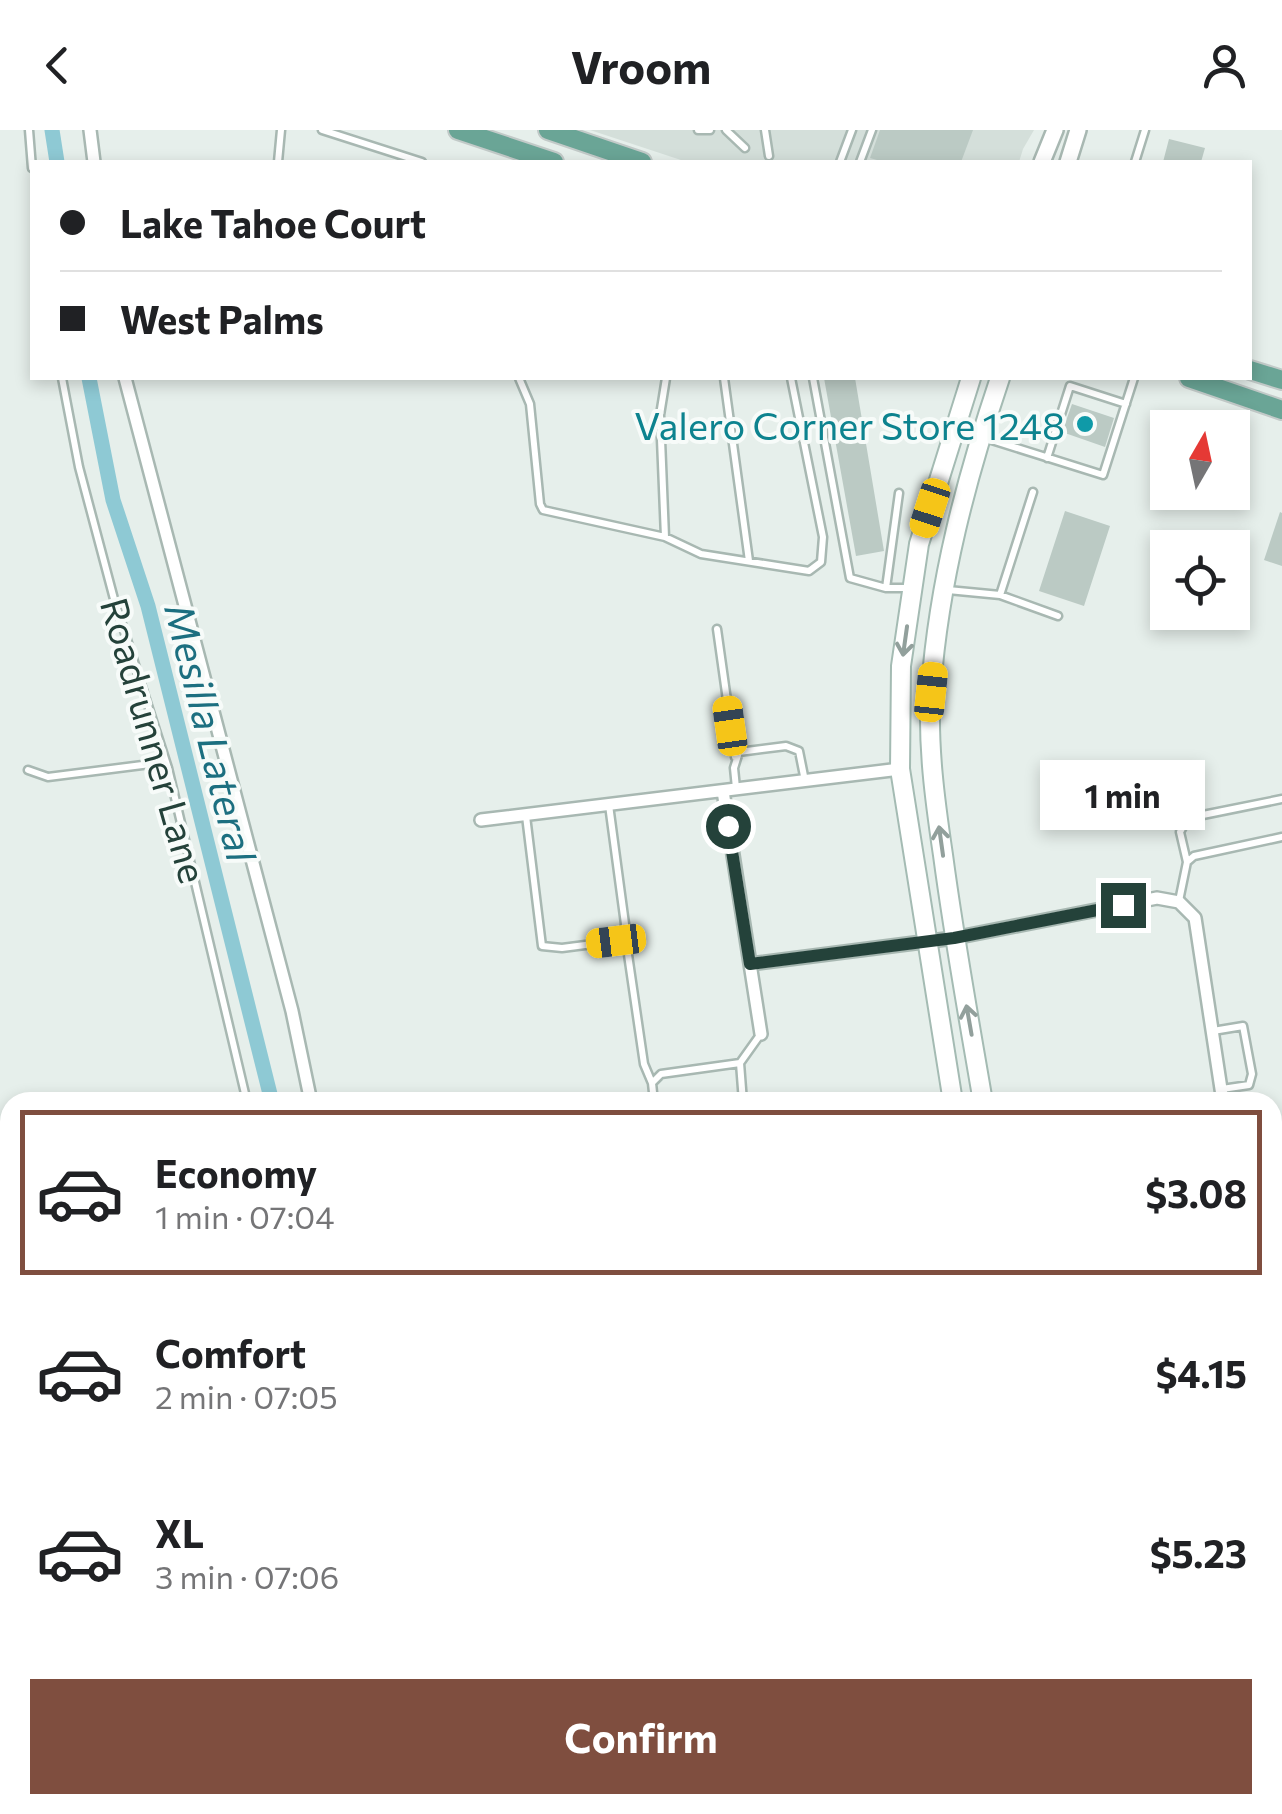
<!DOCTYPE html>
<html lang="en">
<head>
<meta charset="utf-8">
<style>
	body { margin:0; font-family:Commissioner,sans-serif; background:#f6f6f6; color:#202124; height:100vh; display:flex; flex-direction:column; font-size:38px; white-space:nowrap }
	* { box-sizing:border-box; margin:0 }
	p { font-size:32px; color:#757577 }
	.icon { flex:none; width:55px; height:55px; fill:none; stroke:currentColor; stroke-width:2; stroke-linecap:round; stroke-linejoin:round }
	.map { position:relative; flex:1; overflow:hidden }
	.drawer { position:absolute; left:0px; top:962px; width:1282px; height:722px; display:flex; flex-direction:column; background:#fff; border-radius:30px 30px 0 0; box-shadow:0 5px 15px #0003 }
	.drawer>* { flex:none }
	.top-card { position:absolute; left:30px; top:30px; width:1222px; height:220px; border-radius:0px; box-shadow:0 5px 15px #0003; display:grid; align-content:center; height:220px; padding:0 30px; background:#fff }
	.needle { width:65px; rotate:9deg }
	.fabs { position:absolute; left:1150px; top:280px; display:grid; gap:20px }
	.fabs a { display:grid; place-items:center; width:100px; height:100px; border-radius:0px; background:#fff; box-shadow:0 5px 15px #0003; font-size:50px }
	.end { position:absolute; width:45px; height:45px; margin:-22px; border:12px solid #24423a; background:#fff; box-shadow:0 0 0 5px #fff }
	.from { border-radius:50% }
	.bubble { position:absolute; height:70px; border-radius:0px; background:#fff; box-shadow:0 5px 15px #0003; font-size:32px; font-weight:700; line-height:70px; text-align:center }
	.car { position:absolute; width:30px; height:60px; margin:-30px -15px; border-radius:12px; box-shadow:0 0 8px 2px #0007; background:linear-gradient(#f5c518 24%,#345 0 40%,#f5c518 0 76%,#345 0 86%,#f5c518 0) }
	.top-card b { display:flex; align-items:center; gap:35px; height:95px; font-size:38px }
	.top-card b+b { border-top:2px solid #e0e0e0 }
	.top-card i { width:25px; height:25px; background:#202124 }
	ul { padding:18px 0 0; list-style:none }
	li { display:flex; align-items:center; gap:30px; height:165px; margin:0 20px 15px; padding:0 10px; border:5px solid transparent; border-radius:0px }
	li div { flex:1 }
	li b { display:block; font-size:38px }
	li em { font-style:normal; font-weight:700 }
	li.current { border-color:#7f4e3f }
	li>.icon { width:90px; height:90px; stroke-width:1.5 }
	.primary-button { display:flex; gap:20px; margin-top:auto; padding:20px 30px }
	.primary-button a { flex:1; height:115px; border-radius:0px; background:#7f4e3f; color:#fff; font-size:40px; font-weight:700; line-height:115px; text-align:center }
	header { display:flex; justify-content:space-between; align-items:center; height:130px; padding:0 30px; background:#fff; font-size:45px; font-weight:700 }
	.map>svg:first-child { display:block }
	.built { fill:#d4dfda }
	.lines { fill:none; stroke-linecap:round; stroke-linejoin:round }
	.stream { stroke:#8ec9d4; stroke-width:4 }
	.canal { stroke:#8ec9d4; stroke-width:15 }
	.building { fill:#bbcac4 }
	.service-casing { stroke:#a8b8b2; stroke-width:11 }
	.minor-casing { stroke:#a8b8b2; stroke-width:16 }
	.tertiary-casing { stroke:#a8b8b2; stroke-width:20 }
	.secondary-casing { stroke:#a4bbb3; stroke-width:22 }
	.primary-casing { stroke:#c2cac8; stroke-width:22 }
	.service { stroke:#fff; stroke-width:6 }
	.minor { stroke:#fff; stroke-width:11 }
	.tertiary { stroke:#fff; stroke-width:15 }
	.secondary { stroke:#fff; stroke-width:18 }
	.primary { stroke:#6aa596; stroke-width:18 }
	.oneway { stroke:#92a09c }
	.route { stroke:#24423a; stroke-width:12 }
	.culture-dot { fill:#0f9aa8; stroke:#f7fbf9; stroke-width:4 }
	.labels { text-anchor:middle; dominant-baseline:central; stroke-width:8; stroke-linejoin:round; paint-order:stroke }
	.culture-label { font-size:38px; fill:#0d838f; stroke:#f7fbf9; text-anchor:end }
	.street-label { font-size:38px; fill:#24423a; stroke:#f7fbf9 }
	.water-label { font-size:40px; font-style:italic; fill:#1c6f80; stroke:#f7fbf9 }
</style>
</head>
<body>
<header><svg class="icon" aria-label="back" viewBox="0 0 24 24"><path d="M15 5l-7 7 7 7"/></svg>Vroom<svg class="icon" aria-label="person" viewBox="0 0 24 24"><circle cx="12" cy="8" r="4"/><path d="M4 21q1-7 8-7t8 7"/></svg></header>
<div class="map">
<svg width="1282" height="1684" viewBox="0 0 1282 1684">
	<rect width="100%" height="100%" fill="#e6efeb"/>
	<!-- built -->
	<path class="built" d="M 590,0 L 1034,0 L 1023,19 L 1019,32 L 687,32 Z"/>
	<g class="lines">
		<!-- stream -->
		<path class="stream" d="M 453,1675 L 467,1684"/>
		<!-- canal -->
		<path class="canal" d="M 52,0 L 57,32
			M 89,248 L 113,370 L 148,476 L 272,972
			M 384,1675 L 386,1684"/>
	</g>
	<!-- building -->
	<path class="building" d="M 880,0 L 973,0 L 961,32 L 884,32 L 870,28 Z
		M 1169,9 L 1205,18 L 1201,32 L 1163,32 Z
		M 824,248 L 855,248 L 884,421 L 856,426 Z
		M 1072,274 L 1114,288 L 1105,317 L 1062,302 Z
		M 1065,381 L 1110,396 L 1084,476 L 1039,461 Z
		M 1280,382 L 1282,383 L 1282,436 L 1264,430 Z"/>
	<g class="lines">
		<!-- service casing -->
		<g class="service-casing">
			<path id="service" d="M 29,0 L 32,38
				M 322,0 L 422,32
				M 698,0 L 710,0
				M 726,0 L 745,18
				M 765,0 L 769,26
				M 278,32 L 281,0
				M 840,32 L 852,0
				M 860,32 L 872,0
				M 1135,32 L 1145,0
				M 62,248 L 79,337 L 114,469 L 168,638 L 247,972
				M 519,248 L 530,274 L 540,374 L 543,380 L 665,407
				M 666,248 L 660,285 L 665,407 L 701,424 L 809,441 L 821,432 L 823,407 L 791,248
				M 724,248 L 749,431
				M 813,248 L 850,448 L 886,458 L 910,458
				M 982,307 L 1103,345 L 1134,248
				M 1047,328 L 1070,256 L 1126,274
				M 886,458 L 899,363
				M 948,460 L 1000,465 L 1058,486
				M 1000,465 L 1033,362
				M 717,499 L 735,627
				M 28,640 L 48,647 L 166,632
				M 736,658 L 734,638 L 739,622 L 786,616 L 799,621 L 805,651
				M 526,686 L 542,816 L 562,818 L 616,811 L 623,808 L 625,794 L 609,675
				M 1187,732 L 1180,702 L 1188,688 L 1282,669
				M 1179,771 L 1187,732 L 1194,726 L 1282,707
				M 625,804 L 644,934 L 652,953
				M 1213,901 L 1243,896 L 1252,944 L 1249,955 L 1222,959
				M 740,933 L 743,972
				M 654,972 L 652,953 L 661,944 L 740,933 L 760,905
				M 1272,1540 L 1282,1538"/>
		</g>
		<!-- minor casing -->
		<g class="minor-casing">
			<path id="minor" d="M 90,0 L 94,32
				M 125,248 L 292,881 L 311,972
				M 723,661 L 761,904
				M 481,690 L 900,639
				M 750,834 L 954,808 L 1157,768 L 1179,772 L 1195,788 L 1223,972
				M 1272,1296 L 1282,1359
				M 0,1512 L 10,1510
				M 0,1547 L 10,1581
				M 38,1675 L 40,1684
				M 414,1675 L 417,1684"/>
		</g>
		<!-- tertiary casing -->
		<g class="tertiary-casing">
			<path id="tertiary" d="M 1042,32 L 1055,0
				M 1068,32 L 1078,0
				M 757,1675 L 776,1684"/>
		</g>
		<!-- secondary casing -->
		<g class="secondary-casing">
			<path id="secondary" d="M 953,972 L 900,639 L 901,536 L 919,414 L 971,248
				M 983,972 C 969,890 954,808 943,725 C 935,671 927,613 931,558 C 939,451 966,349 1000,248
				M 1076,1675 L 1078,1684
				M 1107,1675 L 1109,1684"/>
		</g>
		<!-- primary casing -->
		<g class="primary-casing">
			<path id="primary" d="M 458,0 L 554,32
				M 548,0 L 642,32
				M 1250,240 L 1282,250
				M 1189,248 L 1282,280"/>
		</g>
		<!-- service -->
		<use href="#service" class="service"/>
		<!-- minor -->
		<use href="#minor" class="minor"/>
		<!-- tertiary -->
		<use href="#tertiary" class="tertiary"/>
		<!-- secondary -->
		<use href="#secondary" class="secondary"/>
		<!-- primary -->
		<use href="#primary" class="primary"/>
	</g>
	<!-- one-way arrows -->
	<defs><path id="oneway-shaft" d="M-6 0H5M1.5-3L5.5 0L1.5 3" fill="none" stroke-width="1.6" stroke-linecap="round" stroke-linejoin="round" transform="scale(2.5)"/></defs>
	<g class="oneway">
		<use href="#oneway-shaft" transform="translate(905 511) rotate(98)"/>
		<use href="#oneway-shaft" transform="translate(941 711) rotate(-98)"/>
		<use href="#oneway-shaft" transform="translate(969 890) rotate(-100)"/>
	</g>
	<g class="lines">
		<!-- route -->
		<path class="route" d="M 728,696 L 750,834 L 954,808 L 1123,775"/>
	</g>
	<!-- markers -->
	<circle class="culture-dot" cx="1085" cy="294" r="10"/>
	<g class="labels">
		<!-- culture labels -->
		<g class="culture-label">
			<text x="1065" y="294">Valero Corner Store 1248</text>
		</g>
		<!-- street labels -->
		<g class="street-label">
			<text transform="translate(155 610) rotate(74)">Roadrunner Lane</text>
		</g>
		<!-- water labels -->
		<g class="water-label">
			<text transform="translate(212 602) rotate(76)">Mesilla Lateral</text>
		</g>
	</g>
</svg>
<div class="fabs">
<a><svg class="needle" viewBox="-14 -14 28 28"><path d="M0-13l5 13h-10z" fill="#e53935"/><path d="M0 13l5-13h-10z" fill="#757577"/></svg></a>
<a><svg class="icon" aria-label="locate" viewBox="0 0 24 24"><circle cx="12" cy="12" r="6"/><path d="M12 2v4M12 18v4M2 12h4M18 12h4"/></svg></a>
</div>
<i class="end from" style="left:728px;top:696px"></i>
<i class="end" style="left:1123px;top:775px"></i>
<div class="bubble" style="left:1040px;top:630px;width:165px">1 min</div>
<i class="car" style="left:930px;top:378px;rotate:198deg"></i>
<i class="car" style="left:931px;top:562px;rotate:6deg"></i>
<i class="car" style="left:730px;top:596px;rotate:352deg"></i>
<i class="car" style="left:616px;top:811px;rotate:263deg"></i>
<div class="top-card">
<b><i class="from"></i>Lake Tahoe Court</b>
<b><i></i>West Palms</b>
</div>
<section class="drawer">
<ul>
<li class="current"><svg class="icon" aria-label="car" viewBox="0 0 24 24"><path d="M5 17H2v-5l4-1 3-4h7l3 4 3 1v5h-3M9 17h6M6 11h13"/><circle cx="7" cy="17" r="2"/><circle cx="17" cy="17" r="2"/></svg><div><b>Economy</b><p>1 min · 07:04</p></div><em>$3.08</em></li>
<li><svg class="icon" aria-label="car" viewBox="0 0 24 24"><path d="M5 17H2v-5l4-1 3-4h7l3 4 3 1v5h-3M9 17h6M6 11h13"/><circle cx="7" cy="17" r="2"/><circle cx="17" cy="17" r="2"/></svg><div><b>Comfort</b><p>2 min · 07:05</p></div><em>$4.15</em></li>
<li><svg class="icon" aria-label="car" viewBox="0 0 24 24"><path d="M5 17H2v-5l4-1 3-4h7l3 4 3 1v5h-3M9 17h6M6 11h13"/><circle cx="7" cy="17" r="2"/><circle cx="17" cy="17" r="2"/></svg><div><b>XL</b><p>3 min · 07:06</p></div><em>$5.23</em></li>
</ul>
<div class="primary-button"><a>Confirm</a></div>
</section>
</div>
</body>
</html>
